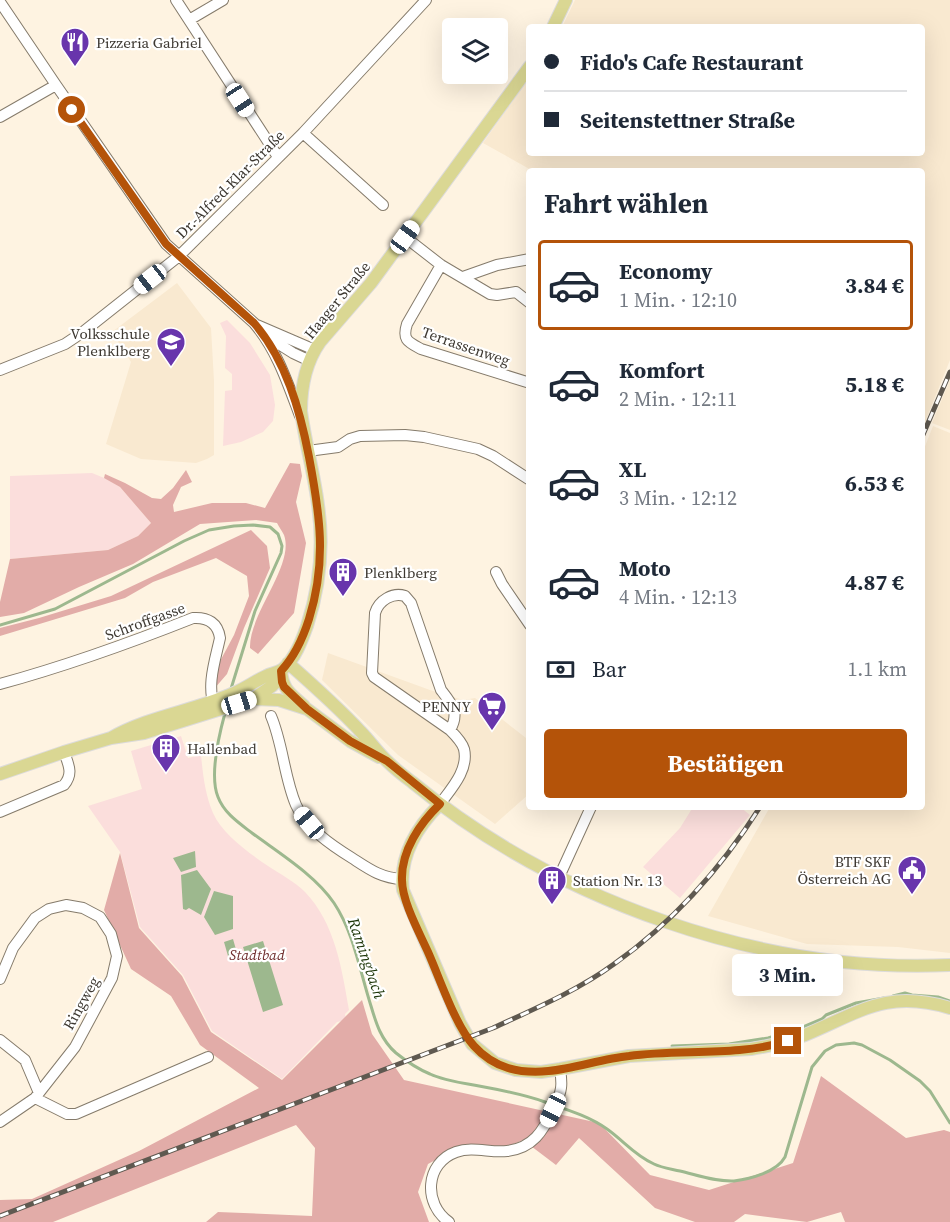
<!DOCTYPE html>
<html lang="de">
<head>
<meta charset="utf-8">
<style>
	body { margin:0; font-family:"Source Serif 4",serif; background:#f2f2f3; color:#1f2937; height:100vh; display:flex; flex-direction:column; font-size:22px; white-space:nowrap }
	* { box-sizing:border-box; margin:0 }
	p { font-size:20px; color:#747a83 }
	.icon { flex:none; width:33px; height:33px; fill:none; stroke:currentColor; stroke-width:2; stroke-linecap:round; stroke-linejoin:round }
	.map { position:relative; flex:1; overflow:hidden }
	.side { position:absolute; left:526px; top:168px; width:399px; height:642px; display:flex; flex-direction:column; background:#fff; border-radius:6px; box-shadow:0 6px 24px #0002 }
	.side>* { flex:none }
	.banner { position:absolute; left:526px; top:24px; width:399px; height:132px; border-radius:6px; box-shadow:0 6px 24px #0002; display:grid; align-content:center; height:132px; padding:0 18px; background:#fff }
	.fabs { position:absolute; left:442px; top:18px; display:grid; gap:12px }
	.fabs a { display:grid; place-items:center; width:66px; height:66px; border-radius:6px; background:#fff; box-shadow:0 6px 24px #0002; font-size:30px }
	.end { position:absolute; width:27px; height:27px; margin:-14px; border:8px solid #b45309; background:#fff; box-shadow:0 0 0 3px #fff }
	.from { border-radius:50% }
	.bubble { position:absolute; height:42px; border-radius:6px; background:#fff; box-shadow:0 6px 24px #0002; font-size:20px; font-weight:700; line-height:42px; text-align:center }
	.car { position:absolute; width:18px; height:36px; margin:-18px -9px; border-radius:8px; box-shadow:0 0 4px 2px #0007; background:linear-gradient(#fff 24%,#345 0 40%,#fff 0 76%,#345 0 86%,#fff 0) }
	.banner b { display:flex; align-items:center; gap:21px; height:57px; font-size:22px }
	.banner b+b { border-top:2px solid #e0e1e3 }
	.banner i { width:15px; height:15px; background:#1f2937 }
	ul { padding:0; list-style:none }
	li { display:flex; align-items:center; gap:18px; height:90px; margin:0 12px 9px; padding:0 6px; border:3px solid transparent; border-radius:6px }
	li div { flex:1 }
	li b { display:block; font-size:22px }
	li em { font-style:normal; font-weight:700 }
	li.selected { border-color:#b45309 }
	li>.icon { width:54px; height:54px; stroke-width:1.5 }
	h2 { padding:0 18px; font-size:27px; line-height:72px }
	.pay { display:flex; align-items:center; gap:15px; height:66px; padding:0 18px; font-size:22px }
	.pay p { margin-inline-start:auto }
	.cta { display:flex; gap:12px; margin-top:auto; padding:12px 18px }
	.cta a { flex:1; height:69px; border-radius:6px; background:#b45309; color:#fff; font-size:24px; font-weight:700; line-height:69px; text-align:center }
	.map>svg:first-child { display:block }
	.built { fill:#f9e9d0 }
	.green { fill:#fbdedc }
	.forest { fill:#e2aca8 }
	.water { fill:#9db88e }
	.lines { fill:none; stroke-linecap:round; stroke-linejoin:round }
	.stream { stroke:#9db88e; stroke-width:3 }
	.minor-casing { stroke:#857b6b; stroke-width:12 }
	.major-casing { stroke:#dcdbda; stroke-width:14 }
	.minor { stroke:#fff; stroke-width:10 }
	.major { stroke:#dad793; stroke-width:12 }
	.rail-casing { stroke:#5f5950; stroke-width:5 }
	.rail { stroke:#fff; stroke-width:3; stroke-dasharray:9; stroke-linecap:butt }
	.route { stroke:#b45309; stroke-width:8 }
	.labels { text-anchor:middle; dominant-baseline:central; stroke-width:4.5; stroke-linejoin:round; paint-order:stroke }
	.poi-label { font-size:15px; fill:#3d3831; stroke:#fff; text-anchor:start }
	.street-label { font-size:15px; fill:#3d3831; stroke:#fff }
	.park-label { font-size:15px; font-style:italic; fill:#702e2e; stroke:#fff }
	.water-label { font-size:16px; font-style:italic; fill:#1e370a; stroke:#fff }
</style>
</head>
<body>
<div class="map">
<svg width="950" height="1222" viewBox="0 0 950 1222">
	<rect width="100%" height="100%" fill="#fef3e1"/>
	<!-- built -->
	<path class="built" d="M 575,0 L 950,0 L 950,360 L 923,427 L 922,171 L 533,171 L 483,143 L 529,78 L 530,153 L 922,153 L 922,27 L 562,27 Z
		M 177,283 L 211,328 L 214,381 L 214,455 L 207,459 L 196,463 L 141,459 L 106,444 L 131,362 L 112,332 Z
		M 950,380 L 950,430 L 932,423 Z
		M 933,426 L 950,433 L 950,953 L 898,947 L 807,944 L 708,916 L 770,807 L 922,807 L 922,454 Z
		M 328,653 L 430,690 L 463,700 L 475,698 L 526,738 L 529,777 L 529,794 L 495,824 L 398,755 L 322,680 Z"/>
	<!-- green -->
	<path class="green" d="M 227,320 L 250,343 L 270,375 L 275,405 L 273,421 L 263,432 L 241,442 L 223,446 L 225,391 L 232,390 L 232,374 L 225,368 L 226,336 L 220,323 Z
		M 92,473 L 109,480 L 120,487 L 151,523 L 138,536 L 108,550 L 10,559 L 10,476 Z
		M 181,736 L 188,758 L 201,755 C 203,775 205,794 213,813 C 222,834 249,853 268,866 C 280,874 295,882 305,892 C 335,923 342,969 349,1010 L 345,1014 L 346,1020 L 337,1022 L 282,1079 L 212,1031 L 183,975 L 140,927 L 120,852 L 88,806 L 142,789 L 131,751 Z
		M 693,807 L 740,807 L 750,815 L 680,898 L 643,867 L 680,828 Z"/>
	<!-- forest -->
	<path class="forest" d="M 290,463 L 300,464 L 302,476 L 296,502 L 306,543 L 294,613 L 258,654 L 250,648 C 249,613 295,565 284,535 C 282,531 279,527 277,523 L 256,520 L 200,524 L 133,564 L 79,587 L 24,613 L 0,617 L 0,602 L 10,559 L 108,550 L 138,536 L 151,523 L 120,487 L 104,478 L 105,474 L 125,483 L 152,498 L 161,499 L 173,488 L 186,470 L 192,482 L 181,487 L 173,505 L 174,512 L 212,503 L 246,503 L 265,508 Z
		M 251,530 L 267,546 L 270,568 L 244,628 L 227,674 L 214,689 L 218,665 L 234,635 L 249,596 L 247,576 L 216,558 L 153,582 L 125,598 L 0,636 L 0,628 L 39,618 L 111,596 Z
		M 120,853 L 139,928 L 182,976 L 211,1032 L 282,1080 L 362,1000 L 372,1034 L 404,1080 L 599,1123 L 650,1175 L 709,1190 L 793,1163 L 821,1076 L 906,1138 L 944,1130 L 950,1132 L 950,1222 L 845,1222 L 841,1212 L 807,1222 L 745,1214 L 734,1222 L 695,1222 L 655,1208 L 579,1138 L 556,1165 L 523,1140 L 499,1150 L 463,1145 L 428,1164 L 418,1192 L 429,1222 L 206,1222 L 218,1212 L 312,1216 L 315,1148 L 296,1125 L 53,1222 L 0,1222 L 0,1200 L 32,1199 L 139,1151 L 259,1088 L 200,1045 L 171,996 L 131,969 L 104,910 Z"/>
	<!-- water -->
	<path class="water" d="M 195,851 L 196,867 L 181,872 L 173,858 Z
		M 197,870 L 211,889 L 201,915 L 189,908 L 186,910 L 183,909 L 181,875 Z
		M 214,891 L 233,896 L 233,929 L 215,935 L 204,917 Z
		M 233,939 L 237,953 L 228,956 L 224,942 Z
		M 263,941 L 283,1005 L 263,1012 L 243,947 Z"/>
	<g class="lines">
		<!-- stream -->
		<path class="stream" d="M 0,625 L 55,609 L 184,541 L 209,530 L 234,526 L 253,525 L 270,527 L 278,534 L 282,546 L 281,553 L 255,611 L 230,692
			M 225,713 C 219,735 209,775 218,797 C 224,813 239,823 252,833 C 279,853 315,875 334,903 C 354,933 360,972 371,1006 C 376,1023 381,1040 396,1053 C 406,1061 418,1069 430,1074 C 445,1081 463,1083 479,1086 C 501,1090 523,1094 545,1102 C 565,1109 589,1116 607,1129 C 624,1141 634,1155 654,1164 C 662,1168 672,1169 680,1171 C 697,1175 716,1182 734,1181 C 750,1179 777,1172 785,1157 L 812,1067 L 825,1051 L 836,1045 L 854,1043 L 862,1045 L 890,1060 L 920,1081 L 930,1091 L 950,1123
			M 893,996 L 905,993 L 912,995 L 938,997 L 950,1001
			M 672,1046 L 729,1044 L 768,1038 L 796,1030 L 822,1019 L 826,1015 L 856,1003 L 884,998"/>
		<!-- minor casing -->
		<g class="minor-casing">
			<path id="minor" d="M 176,0 L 278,157
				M 0,2 L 56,85 L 166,244 L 254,323 C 277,350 288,384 300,416
				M 189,20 L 223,0
				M 0,117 L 56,85
				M 303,133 L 383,205
				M 405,237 L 441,265 L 490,294 L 497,295 L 516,292 L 530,303
				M 441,265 L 407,324 C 402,340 408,342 421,349 L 530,383
				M 463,277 L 497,265 L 530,259
				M 257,325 L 315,350
				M 266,336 L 293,353 L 310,361
				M 0,370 L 65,344 L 83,332 L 179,256 L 303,133 L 426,0
				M 308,451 L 338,447 L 350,439 L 360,436 L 405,435 L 424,437 L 478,449 L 493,456 L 530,480
				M 496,572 L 502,584 L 530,625
				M 0,684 C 66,666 130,643 193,618 C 208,617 218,623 220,638 C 215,661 206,686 215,709
				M 271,716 C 283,744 284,777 296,805 C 306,828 331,845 352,858 C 369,869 381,878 402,879
				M 440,804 C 451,789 469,770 464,749 C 462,742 455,735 450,730 L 374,677 L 372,673 L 375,613 C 379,600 393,592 405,596 L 411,603 L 441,690 C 452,704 460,713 450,730
				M 0,812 L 64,785 C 74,773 68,764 64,752
				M 559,877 L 591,807
				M 0,979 L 13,948 L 35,918 L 49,909 L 66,905 L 83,908 L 100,917 L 111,934 L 117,956 L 112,978 L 75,1047 L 35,1098 L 0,1122
				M 0,1040 L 25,1060 L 39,1093
				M 35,1098 L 67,1114 L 76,1114 L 208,1057
				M 449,1222 C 423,1204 425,1163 456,1152 C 473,1146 490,1153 507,1151 C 533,1148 543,1131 553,1110 C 556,1103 560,1096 561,1088 C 562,1082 561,1076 560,1069"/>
		</g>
		<!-- major casing -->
		<g class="major-casing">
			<path id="major" d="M 553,27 L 566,0
				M 288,663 C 313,685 338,707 361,732 C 370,741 378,753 388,762 C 395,769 404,776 412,782 C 557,901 762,974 950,965
				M 281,671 C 283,690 290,693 304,706
				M 254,699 L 279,700 L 307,709 L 350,741 L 379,757
				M 111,738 C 149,716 194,711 234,693 C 246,688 255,681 266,676 C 272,673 278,673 283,669 C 295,659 302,640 307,626 C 320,586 324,546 318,505 C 314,473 305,442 301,411 C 301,386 306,362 320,342 L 371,283 L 530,66
				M 0,774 L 64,752 L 111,738 L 144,733 L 253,699 L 272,686 L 276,682 L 281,671
				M 440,804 C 416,828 399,856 403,890 L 460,1023 L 472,1044 L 495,1063 L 516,1070 L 541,1072 L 560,1069 L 629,1056 L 751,1049 C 770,1046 788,1042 805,1035 C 860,1012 887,989 950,1008"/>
		</g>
		<!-- minor -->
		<use href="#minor" class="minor"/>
		<!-- major -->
		<use href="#major" class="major"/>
		<!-- rail casing -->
		<g class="rail-casing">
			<path id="rail" d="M 922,437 L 950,372
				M 0,1216 L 493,1028 C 534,1009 577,991 614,964 C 672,923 722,867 760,807"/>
		</g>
		<!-- rail -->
		<use href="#rail" class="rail"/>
	</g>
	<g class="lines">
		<!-- route -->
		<path class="route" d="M 72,110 L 166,244 L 254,323 C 286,360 300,410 309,457 C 320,515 327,561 309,619 C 303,638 295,656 281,671 L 282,682 L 284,687 L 307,709 L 350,741 L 387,761 L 440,804 C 420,823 401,851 402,880 C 402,901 419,932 428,952 C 440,979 455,1025 474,1046 C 483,1056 495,1064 508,1068 C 548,1080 589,1060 629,1056 C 682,1049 736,1057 788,1041"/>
	</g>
	<!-- icons -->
	<defs>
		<g id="restaurant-pin" transform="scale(1.5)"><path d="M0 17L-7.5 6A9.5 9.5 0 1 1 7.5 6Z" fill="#6835ac" stroke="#fff"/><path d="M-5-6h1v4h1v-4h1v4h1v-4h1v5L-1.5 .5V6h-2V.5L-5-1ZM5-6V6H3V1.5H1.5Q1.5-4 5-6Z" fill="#fff"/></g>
		<g id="school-pin" transform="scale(1.5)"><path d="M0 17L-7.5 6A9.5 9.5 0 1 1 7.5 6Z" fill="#6835ac" stroke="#fff"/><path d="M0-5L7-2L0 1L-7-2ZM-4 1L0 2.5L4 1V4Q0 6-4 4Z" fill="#fff"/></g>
		<g id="building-pin" transform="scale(1.5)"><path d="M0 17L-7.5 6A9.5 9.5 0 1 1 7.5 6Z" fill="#6835ac" stroke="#fff"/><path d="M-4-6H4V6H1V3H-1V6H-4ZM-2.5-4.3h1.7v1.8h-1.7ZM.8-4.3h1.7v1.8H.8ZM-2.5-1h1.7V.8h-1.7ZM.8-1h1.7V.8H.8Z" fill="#fff"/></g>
		<g id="supermarket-pin" transform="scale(1.5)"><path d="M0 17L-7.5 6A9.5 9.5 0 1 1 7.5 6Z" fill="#6835ac" stroke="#fff"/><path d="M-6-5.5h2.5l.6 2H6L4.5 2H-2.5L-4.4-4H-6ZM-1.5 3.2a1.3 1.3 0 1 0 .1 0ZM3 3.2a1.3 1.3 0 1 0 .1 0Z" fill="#fff"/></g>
		<g id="civic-pin" transform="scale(1.5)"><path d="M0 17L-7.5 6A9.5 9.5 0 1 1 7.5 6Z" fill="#6835ac" stroke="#fff"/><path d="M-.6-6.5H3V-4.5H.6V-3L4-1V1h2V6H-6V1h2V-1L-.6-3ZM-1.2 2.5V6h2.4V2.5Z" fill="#fff"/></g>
	</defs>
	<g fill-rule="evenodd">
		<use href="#restaurant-pin" x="75" y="42"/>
		<use href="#school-pin" x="171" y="342"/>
		<use href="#building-pin" x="343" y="572"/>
		<use href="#supermarket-pin" x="492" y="706"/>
		<use href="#building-pin" x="166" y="748"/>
		<use href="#civic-pin" x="912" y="870"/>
		<use href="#building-pin" x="552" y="880"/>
	</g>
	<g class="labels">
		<!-- poi labels -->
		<g class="poi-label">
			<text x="96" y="42">Pizzeria Gabriel</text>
			<text x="150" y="333" text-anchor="end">Volksschule<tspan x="150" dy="17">Plenklberg</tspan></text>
			<text x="364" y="572">Plenklberg</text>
			<text x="471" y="706" text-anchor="end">PENNY</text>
			<text x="187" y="748">Hallenbad</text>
			<text x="891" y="861" text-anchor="end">BTF SKF<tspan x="891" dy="17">Österreich AG</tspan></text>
			<text x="573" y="880">Station Nr. 13</text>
		</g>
		<!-- street labels -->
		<g class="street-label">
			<text transform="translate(230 184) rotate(-45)">Dr.-Alfred-Klar-Straße</text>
			<text transform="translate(337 300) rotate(-51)">Haager Straße</text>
			<text transform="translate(466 346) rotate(19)">Terrassenweg</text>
			<text transform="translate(145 621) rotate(-20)">Schroffgasse</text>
			<text transform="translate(81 1003) rotate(-61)">Ringweg</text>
		</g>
		<!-- park labels -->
		<g class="park-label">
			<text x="257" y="954">Stadtbad</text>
		</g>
		<!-- water labels -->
		<g class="water-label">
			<text transform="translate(367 958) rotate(71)">Ramingbach</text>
		</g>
	</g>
</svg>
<div class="fabs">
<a><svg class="icon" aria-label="layers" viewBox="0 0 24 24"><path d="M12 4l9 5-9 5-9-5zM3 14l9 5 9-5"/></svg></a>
</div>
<i class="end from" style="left:72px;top:110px"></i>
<i class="end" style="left:788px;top:1041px"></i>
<div class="bubble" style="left:732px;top:954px;width:111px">3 Min.</div>
<i class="car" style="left:240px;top:100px;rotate:147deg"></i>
<i class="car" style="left:405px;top:237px;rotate:36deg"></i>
<i class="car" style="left:150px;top:279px;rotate:232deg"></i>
<i class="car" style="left:239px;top:703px;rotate:73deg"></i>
<i class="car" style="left:309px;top:823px;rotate:320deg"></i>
<i class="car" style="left:553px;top:1110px;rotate:206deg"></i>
<div class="banner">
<b><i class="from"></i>Fido's Cafe Restaurant</b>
<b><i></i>Seitenstettner Straße</b>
</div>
<section class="side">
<h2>Fahrt wählen</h2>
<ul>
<li class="selected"><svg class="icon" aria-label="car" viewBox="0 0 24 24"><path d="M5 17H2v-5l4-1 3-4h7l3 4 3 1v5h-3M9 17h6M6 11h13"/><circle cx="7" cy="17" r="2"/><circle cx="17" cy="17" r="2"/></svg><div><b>Economy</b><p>1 Min. · 12:10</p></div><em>3.84 €</em></li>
<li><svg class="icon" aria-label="car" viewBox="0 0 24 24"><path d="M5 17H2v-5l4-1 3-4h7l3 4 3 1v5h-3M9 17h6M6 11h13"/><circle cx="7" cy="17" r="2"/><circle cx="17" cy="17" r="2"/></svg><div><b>Komfort</b><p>2 Min. · 12:11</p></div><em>5.18 €</em></li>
<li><svg class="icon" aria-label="car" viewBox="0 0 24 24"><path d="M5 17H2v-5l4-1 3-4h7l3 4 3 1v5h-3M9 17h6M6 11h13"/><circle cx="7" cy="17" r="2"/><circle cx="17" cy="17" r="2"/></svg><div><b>XL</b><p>3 Min. · 12:12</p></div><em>6.53 €</em></li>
<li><svg class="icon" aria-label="car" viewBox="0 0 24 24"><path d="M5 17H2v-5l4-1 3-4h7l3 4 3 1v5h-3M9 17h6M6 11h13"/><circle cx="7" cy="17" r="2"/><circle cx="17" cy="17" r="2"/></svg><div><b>Moto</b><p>4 Min. · 12:13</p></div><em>4.87 €</em></li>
</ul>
<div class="pay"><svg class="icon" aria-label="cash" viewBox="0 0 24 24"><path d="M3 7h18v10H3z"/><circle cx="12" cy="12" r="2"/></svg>Bar<p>1.1 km</p></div>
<div class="cta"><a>Bestätigen</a></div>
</section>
</div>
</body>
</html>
